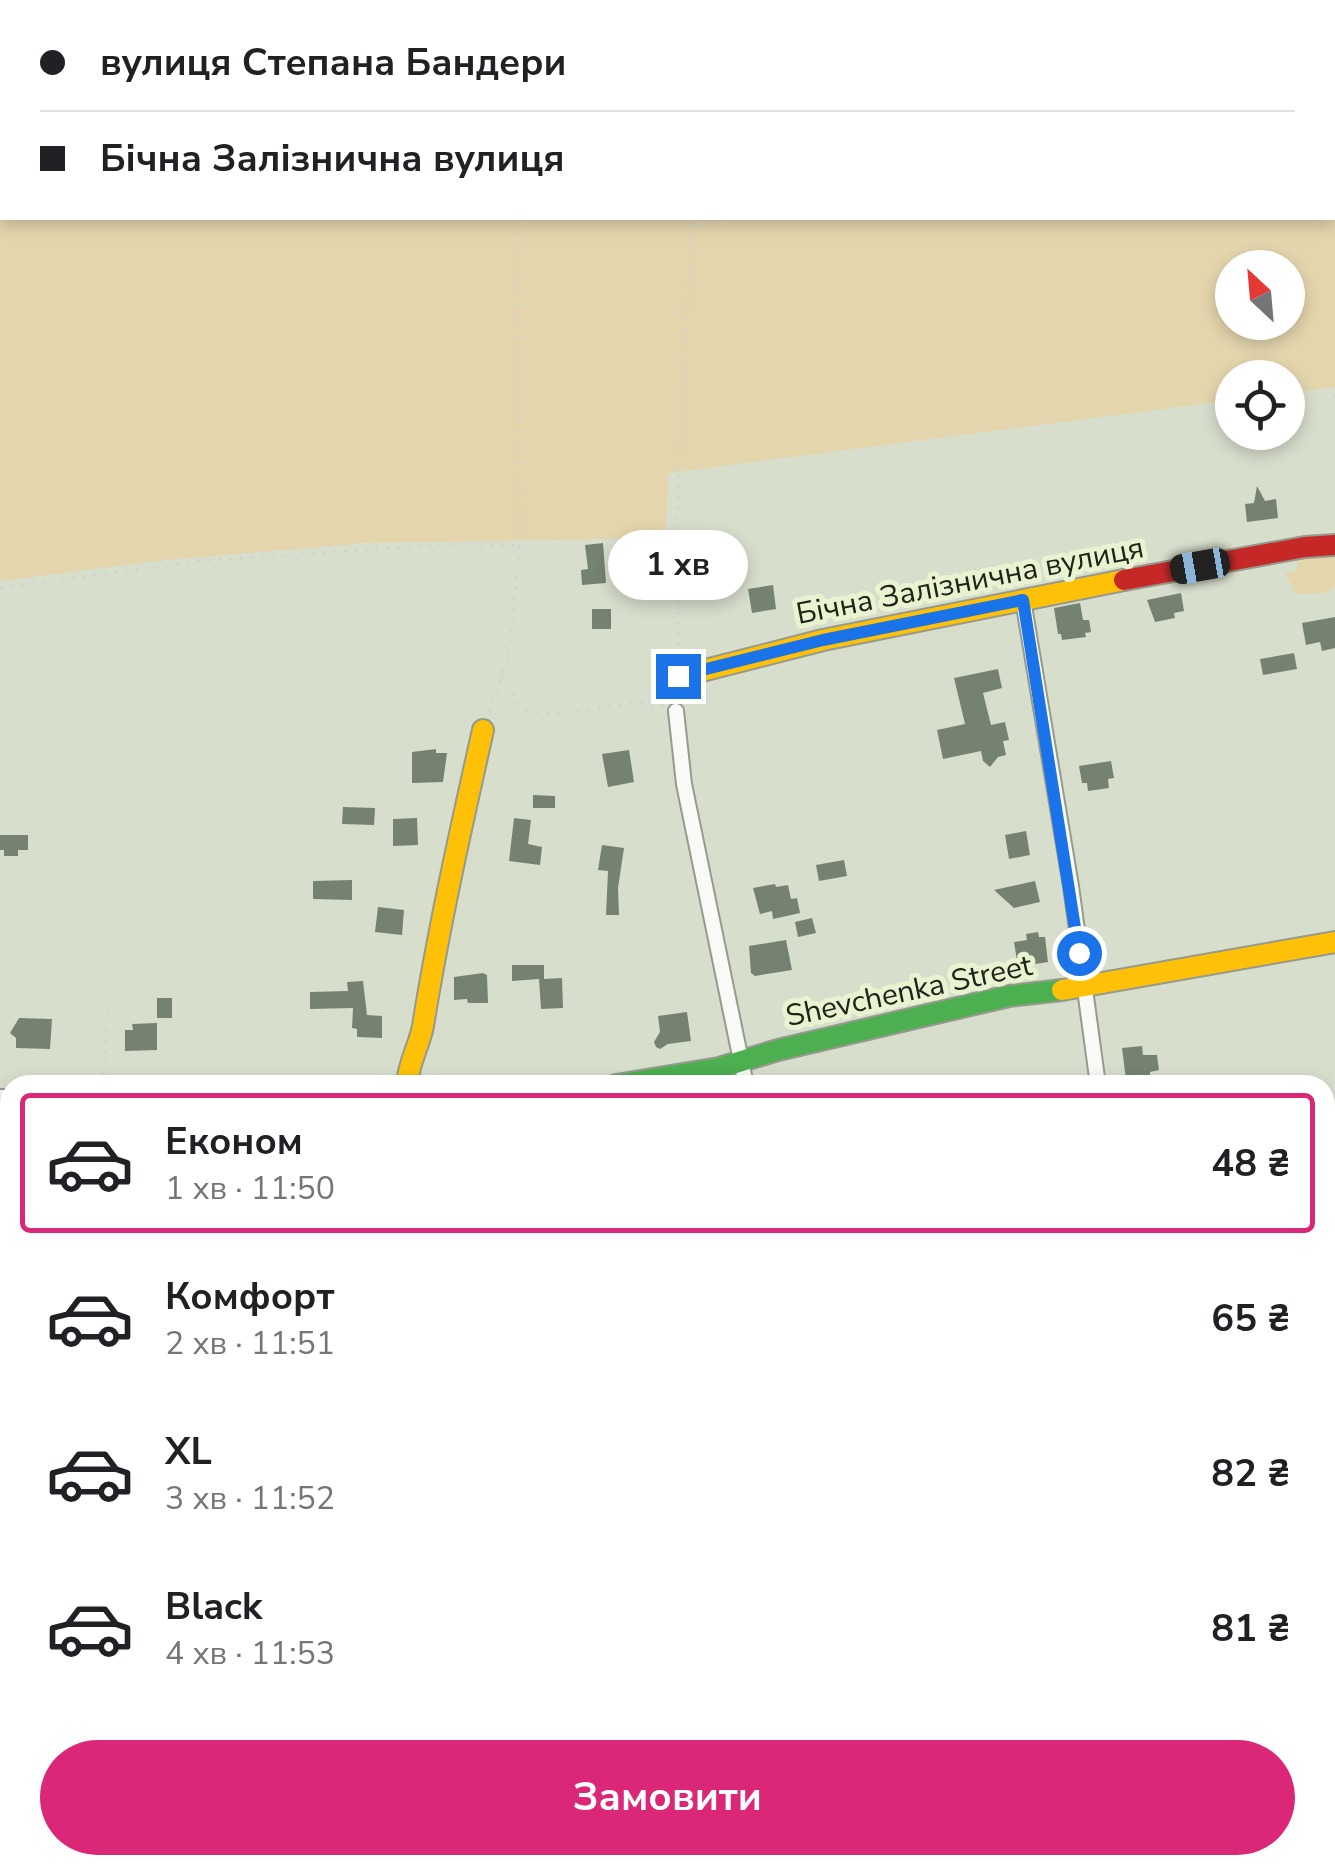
<!DOCTYPE html>
<html lang="uk">
<head>
<meta charset="utf-8">
<style>
	body { margin:0; font-family:"Nunito Sans",sans-serif; background:#f2f2f2; color:#202124; height:100vh; display:flex; flex-direction:column; font-size:38px; white-space:nowrap }
	* { box-sizing:border-box; margin:0 }
	p { font-size:32px; color:#757577 }
	.icon { flex:none; width:55px; height:55px; fill:none; stroke:currentColor; stroke-width:2; stroke-linecap:round; stroke-linejoin:round }
	.map { position:relative; flex:1; overflow:hidden }
	.details { position:absolute; left:0px; top:1075px; width:1335px; height:800px; display:flex; flex-direction:column; background:#fff; border-radius:30px 30px 0 0; box-shadow:0 5px 15px #0003 }
	.details>* { flex:none }
	.guide { position:absolute; left:0px; top:0px; width:1335px; height:220px; box-shadow:0 5px 15px #0003; display:grid; align-content:center; height:220px; padding:0 40px; background:#fff }
	.needle { width:65px; rotate:334deg }
	.tools { position:absolute; left:1215px; top:250px; display:grid; gap:20px }
	.tools a { display:grid; place-items:center; width:90px; height:90px; border-radius:50%; background:#fff; box-shadow:0 5px 15px #0003; font-size:50px }
	.end { position:absolute; width:45px; height:45px; margin:-22px; border:12px solid #1a73e8; background:#fff; box-shadow:0 0 0 5px #fff }
	.from { border-radius:50% }
	.bubble { position:absolute; height:70px; border-radius:35px; background:#fff; box-shadow:0 5px 15px #0003; font-size:32px; font-weight:700; line-height:70px; text-align:center }
	.car { position:absolute; width:30px; height:60px; margin:-30px -15px; border-radius:12px; box-shadow:0 0 8px 2px #0007; background:linear-gradient(#222 24%,#8ab4d8 0 40%,#222 0 76%,#8ab4d8 0 86%,#222 0) }
	.guide b { display:flex; align-items:center; gap:35px; height:95px; font-size:38px }
	.guide b+b { border-top:2px solid #e0e0e0 }
	.guide i { width:25px; height:25px; background:#202124 }
	ul { padding:18px 0 0; list-style:none }
	li { display:flex; align-items:center; gap:30px; height:140px; margin:0 20px 15px; padding:0 20px; border:5px solid transparent; border-radius:10px }
	li div { flex:1 }
	li b { display:block; font-size:38px }
	li em { font-style:normal; font-weight:700 }
	li.selected { border-color:#db2777 }
	li>.icon { width:90px; height:90px; stroke-width:1.5 }
	.action { display:flex; gap:20px; margin-top:auto; padding:20px 40px }
	.action a { flex:1; height:115px; border-radius:60px; background:#db2777; color:#fff; font-size:40px; font-weight:700; line-height:115px; text-align:center }
	.map>svg:first-child { display:block }
	.green { fill:#e4d5ad; fill-rule:evenodd }
	.building { fill:#768271 }
	.lines { fill:none; stroke-linecap:round; stroke-linejoin:round }
	.lane-casing { stroke:#969a8d; stroke-width:11 }
	.street-casing { stroke:#969a8d; stroke-width:18 }
	.fast-casing { stroke:#969a8d; stroke-width:24 }
	.slow-casing { stroke:#969a8d; stroke-width:24 }
	.jam-casing { stroke:#969a8d; stroke-width:24 }
	.path { stroke:#d0d2cd; stroke-width:2.5; stroke-dasharray:2.5 8; stroke-linecap:butt }
	.lane { stroke:#f9faf7; stroke-width:8 }
	.street { stroke:#f9faf7; stroke-width:14 }
	.fast { stroke:#4caf50; stroke-width:20 }
	.slow { stroke:#ffc107; stroke-width:20 }
	.jam { stroke:#c62828; stroke-width:20 }
	.route { stroke:#1a73e8; stroke-width:12 }
	.labels { text-anchor:middle; dominant-baseline:central; stroke-width:10; stroke-linejoin:round; paint-order:stroke }
	.street-label { font-size:30px; fill:#202418; stroke:#e8f3d1 }
</style>
</head>
<body>
<div class="map">
<svg width="1335" height="1875" viewBox="0 0 1335 1875">
	<rect width="100%" height="100%" fill="#d8decc"/>
	<!-- green -->
	<path class="green" d="M 188,0 L 1335,0 L 1335,387 L 1288,393 L 1288,378 L 1232,378 L 1232,400 L 668,473 L 666,538 L 365,543 L 155,561 L 0,581 L 0,30 L 2,30 L 2,218 L 1332,218 L 1332,2 L 179,2 ZM 1232,268 L 1288,268 L 1288,322 L 1232,322 Z
		M 1335,549 L 1335,586 L 1326,593 L 1296,594 L 1285,573 L 1296,571 L 1299,555 Z"/>
	<!-- building -->
	<path class="building" d="M 1257,486 L 1265,501 L 1276,499 L 1278,518 L 1247,522 L 1245,504 L 1254,503 Z
		M 603,543 L 606,583 L 582,585 L 581,570 L 588,569 L 585,545 Z
		M 651,548 L 652,570 L 632,571 L 630,549 Z
		M 708,556 L 711,579 L 695,581 L 693,558 Z
		M 773,585 L 776,609 L 752,613 L 748,589 Z
		M 1181,593 L 1184,611 L 1174,613 L 1175,618 L 1155,622 L 1147,600 Z
		M 1080,603 L 1083,620 L 1089,620 L 1091,632 L 1085,633 L 1086,637 L 1062,640 L 1061,634 L 1058,634 L 1054,608 Z
		M 592,609 L 611,609 L 611,629 L 592,629 Z
		M 1335,617 L 1335,648 L 1322,651 L 1320,642 L 1306,645 L 1302,623 Z
		M 1294,653 L 1297,669 L 1263,675 L 1260,659 Z
		M 998,669 L 1002,688 L 983,693 L 991,725 L 1005,722 L 1009,740 L 1003,741 L 1006,755 L 998,757 L 990,767 L 983,761 L 981,751 L 943,759 L 937,730 L 965,724 L 954,678 Z
		M 436,749 L 436,753 L 447,753 L 443,782 L 412,783 L 412,752 Z
		M 629,750 L 634,782 L 608,787 L 602,754 Z
		M 1111,761 L 1114,778 L 1108,779 L 1109,788 L 1088,791 L 1087,783 L 1082,783 L 1079,766 Z
		M 533,795 L 555,796 L 555,808 L 533,808 Z
		M 343,807 L 375,808 L 374,825 L 342,824 Z
		M 417,818 L 418,845 L 393,846 L 393,819 Z
		M 514,818 L 531,820 L 528,844 L 542,847 L 540,865 L 509,861 Z
		M 1026,831 L 1030,855 L 1009,859 L 1005,835 Z
		M 0,835 L 28,835 L 28,850 L 18,850 L 18,856 L 4,856 L 4,850 L 0,850 Z
		M 602,845 L 624,848 L 618,888 L 619,915 L 606,915 L 608,871 L 598,870 Z
		M 844,860 L 847,876 L 819,881 L 816,865 Z
		M 352,880 L 352,900 L 313,899 L 313,881 Z
		M 1035,881 L 1040,902 L 1014,908 L 994,890 Z
		M 775,884 L 776,887 L 788,885 L 791,899 L 797,898 L 800,913 L 773,919 L 772,911 L 760,914 L 753,888 Z
		M 378,907 L 404,910 L 402,935 L 375,932 Z
		M 812,918 L 816,933 L 798,937 L 795,922 Z
		M 1038,932 L 1039,937 L 1045,937 L 1048,962 L 1018,967 L 1014,942 L 1027,940 L 1026,934 Z
		M 786,940 L 792,970 L 755,976 L 751,973 L 749,946 Z
		M 512,965 L 544,965 L 544,979 L 562,978 L 563,1008 L 541,1009 L 539,979 L 512,981 Z
		M 483,973 L 487,975 L 488,1003 L 468,1003 L 467,999 L 454,1000 L 454,977 Z
		M 363,981 L 367,1015 L 382,1016 L 382,1038 L 357,1037 L 357,1029 L 352,1028 L 353,1008 L 310,1009 L 310,992 L 348,991 L 347,982 Z
		M 157,998 L 172,998 L 172,1018 L 157,1018 Z
		M 687,1012 L 691,1041 L 668,1044 L 660,1049 L 656,1047 L 654,1042 L 660,1032 L 658,1016 Z
		M 19,1018 L 52,1019 L 50,1049 L 16,1048 L 16,1038 L 10,1033 Z
		M 157,1023 L 157,1050 L 125,1051 L 125,1030 L 133,1030 L 132,1024 Z
		M 1142,1046 L 1143,1055 L 1157,1055 L 1159,1070 L 1150,1072 L 1150,1077 L 1126,1080 L 1122,1048 Z"/>
	<g class="lines">
		<!-- lane casing -->
		<g class="lane-casing">
			<path id="lane" d="M 481,1865 L 482,1875"/>
		</g>
		<!-- street casing -->
		<g class="street-casing">
			<path id="street" d="M 1023,600 L 1071,886 L 1098,1085
				M 676,711 L 684,784 L 746,1085
				M 0,1097 L 10,1097
				M 0,1380 L 10,1379
				M 1325,1564 L 1335,1562
				M 0,1717 L 10,1716
				M 640,1865 L 641,1875
				M 759,1865 L 760,1875
				M 1223,1865 L 1224,1875"/>
		</g>
		<!-- fast casing -->
		<g class="fast-casing">
			<path id="fast" d="M 616,1085 L 719,1068 L 778,1050 L 1009,996 L 1062,990
				M 101,1875 L 176,1865"/>
		</g>
		<!-- slow casing -->
		<g class="slow-casing">
			<path id="slow" d="M 678,677 L 823,640 L 1124,580
				M 1062,990 L 1335,942
				M 407,1085 C 408,1063 419,1047 423,1026 C 439,926 461,828 483,730"/>
		</g>
		<!-- jam casing -->
		<g class="jam-casing">
			<path id="jam" d="M 1124,580 L 1305,547 L 1335,545"/>
		</g>
		<!-- path -->
		<path class="path" d="M 512,0 L 512,2
			M 401,2 L 415,0
			M 698,2 L 698,0
			M 0,72 L 2,71
			M 1332,131 L 1335,130
			M 693,224 L 733,218
			M 1335,394 L 1335,400
			M 0,588 L 198,561 L 455,544 L 520,545
			M 678,656 L 677,516 L 692,218
			M 501,677 L 511,687 L 521,708 C 566,726 617,693 664,707
			M 489,712 L 508,658 L 520,545 L 515,218
			M 103,1085 L 108,998"/>
		<!-- lane -->
		<use href="#lane" class="lane"/>
		<!-- street -->
		<use href="#street" class="street"/>
		<!-- fast -->
		<use href="#fast" class="fast"/>
		<!-- slow -->
		<use href="#slow" class="slow"/>
		<!-- jam -->
		<use href="#jam" class="jam"/>
	</g>
	<g class="lines">
		<!-- route -->
		<path class="route" d="M 678,676 L 823,640 L 1023,600 L 1079,953"/>
	</g>
	<g class="labels">
		<!-- street labels -->
		<g class="street-label">
			<text transform="translate(970 581) rotate(-11)">Бічна Залізнична вулиця</text>
			<text transform="translate(909 991) rotate(-12)">Shevchenka Street</text>
		</g>
	</g>
</svg>
<div class="tools">
<a><svg class="needle" viewBox="-14 -14 28 28"><path d="M0-13l5 13h-10z" fill="#e53935"/><path d="M0 13l5-13h-10z" fill="#757577"/></svg></a>
<a><svg class="icon" aria-label="locate" viewBox="0 0 24 24"><circle cx="12" cy="12" r="6"/><path d="M12 2v4M12 18v4M2 12h4M18 12h4"/></svg></a>
</div>
<i class="end from" style="left:1079px;top:953px"></i>
<i class="end" style="left:678px;top:676px"></i>
<div class="bubble" style="left:608px;top:530px;width:140px">1 хв</div>
<i class="car" style="left:1200px;top:566px;rotate:260deg"></i>
<div class="guide">
<b><i class="from"></i>вулиця Степана Бандери</b>
<b><i></i>Бічна Залізнична вулиця</b>
</div>
<section class="details">
<ul>
<li class="selected"><svg class="icon" aria-label="car" viewBox="0 0 24 24"><path d="M5 17H2v-5l4-1 3-4h7l3 4 3 1v5h-3M9 17h6M6 11h13"/><circle cx="7" cy="17" r="2"/><circle cx="17" cy="17" r="2"/></svg><div><b>Економ</b><p>1 хв · 11:50</p></div><em>48 ₴</em></li>
<li><svg class="icon" aria-label="car" viewBox="0 0 24 24"><path d="M5 17H2v-5l4-1 3-4h7l3 4 3 1v5h-3M9 17h6M6 11h13"/><circle cx="7" cy="17" r="2"/><circle cx="17" cy="17" r="2"/></svg><div><b>Комфорт</b><p>2 хв · 11:51</p></div><em>65 ₴</em></li>
<li><svg class="icon" aria-label="car" viewBox="0 0 24 24"><path d="M5 17H2v-5l4-1 3-4h7l3 4 3 1v5h-3M9 17h6M6 11h13"/><circle cx="7" cy="17" r="2"/><circle cx="17" cy="17" r="2"/></svg><div><b>XL</b><p>3 хв · 11:52</p></div><em>82 ₴</em></li>
<li><svg class="icon" aria-label="car" viewBox="0 0 24 24"><path d="M5 17H2v-5l4-1 3-4h7l3 4 3 1v5h-3M9 17h6M6 11h13"/><circle cx="7" cy="17" r="2"/><circle cx="17" cy="17" r="2"/></svg><div><b>Black</b><p>4 хв · 11:53</p></div><em>81 ₴</em></li>
</ul>
<div class="action"><a>Замовити</a></div>
</section>
</div>
</body>
</html>
